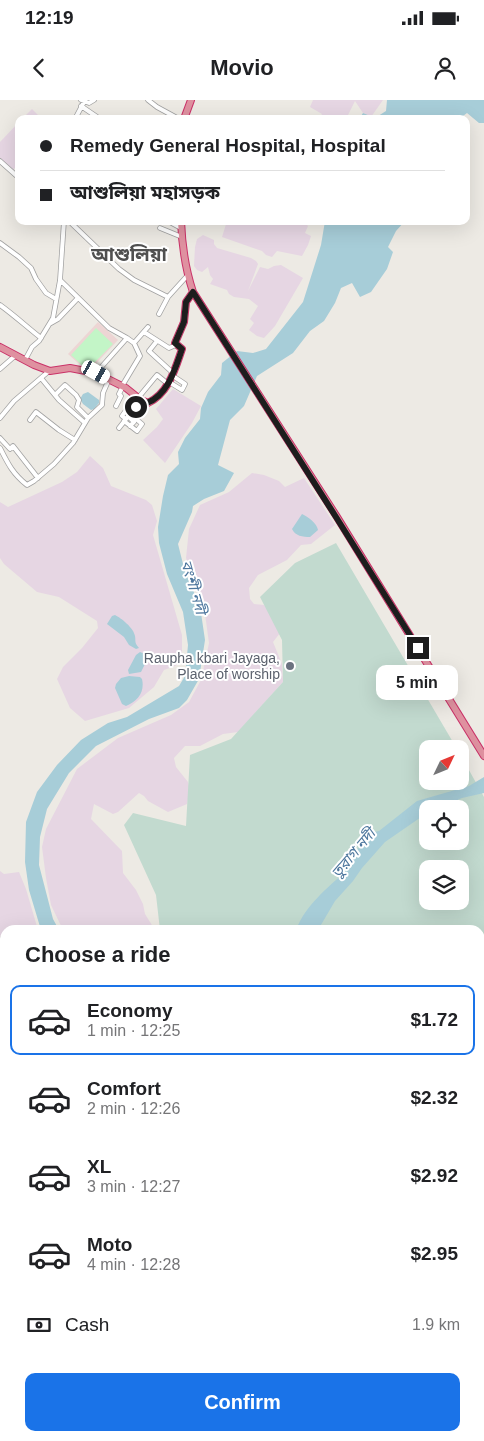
<!DOCTYPE html>
<html lang="en">
<head>
<meta charset="utf-8">
<style>
	body { margin:0; font-family:Helvetica,"Noto Sans Bengali",sans-serif; background:#f2f2f2; color:#202124; height:100vh; display:flex; flex-direction:column; font-size:19px; white-space:nowrap }
	* { box-sizing:border-box; margin:0 }
	p { font-size:16px; color:#757577 }
	.icon { flex:none; width:28px; height:28px; fill:none; stroke:currentColor; stroke-width:2; stroke-linecap:round; stroke-linejoin:round }
	.map { position:relative; flex:1; overflow:hidden }
	.details { position:absolute; left:0px; top:825px; width:485px; height:516px; display:flex; flex-direction:column; background:#fff; border-radius:15px 15px 0 0; box-shadow:0 5px 20px #0002 }
	.details>* { flex:none }
	.banner { position:absolute; left:15px; top:15px; width:455px; height:110px; border-radius:10px; box-shadow:0 5px 20px #0002; display:grid; align-content:center; height:110px; padding:0 25px; background:#fff }
	.needle { width:32px; rotate:47deg }
	.fabs { position:absolute; left:419px; top:640px; display:grid; gap:10px }
	.fabs a { display:grid; place-items:center; width:50px; height:50px; border-radius:10px; background:#fff; box-shadow:0 5px 20px #0002; font-size:25px }
	.end { position:absolute; width:22px; height:22px; margin:-11px; border:6px solid #1d1d1d; background:#fff; box-shadow:0 0 0 2px #fff }
	.from { border-radius:50% }
	.bubble { position:absolute; height:35px; border-radius:10px; background:#fff; box-shadow:0 5px 20px #0002; font-size:16px; font-weight:800; line-height:35px; text-align:center }
	.car { position:absolute; width:15px; height:30px; margin:-15px -8px; border-radius:6px; box-shadow:0 0 4px 1px #0007; background:linear-gradient(#fff 24%,#345 0 40%,#fff 0 76%,#345 0 86%,#fff 0) }
	.banner b { display:flex; align-items:center; gap:18px; height:48px; font-size:19px }
	.banner b+b { border-top:1px solid #e0e0e0 }
	.banner i { width:12px; height:12px; background:#202124 }
	ul { padding:0; list-style:none }
	li { display:flex; align-items:center; gap:15px; height:70px; margin:0 10px 8px; padding:0 15px; border:2px solid transparent; border-radius:10px }
	li div { flex:1 }
	li b { display:block; font-size:19px }
	li em { font-style:normal; font-weight:800 }
	li.selected { border-color:#1a73e8 }
	li>.icon { width:45px; height:45px; stroke-width:1.5 }
	h2 { padding:0 25px; font-size:22px; line-height:60px }
	.pay { display:flex; align-items:center; gap:12px; height:55px; padding:0 25px; font-size:19px }
	.pay p { margin-inline-start:auto }
	.action { display:flex; gap:10px; margin-top:auto; padding:10px 25px }
	.action a { flex:1; height:58px; border-radius:10px; background:#1a73e8; color:#fff; font-size:20px; font-weight:800; line-height:58px; text-align:center }
	.status { display:flex; justify-content:space-between; align-items:center; height:35px; padding:0 25px; background:#fff; direction:ltr }
	.status svg { height:14px; fill:currentColor }
	header { display:flex; justify-content:space-between; align-items:center; height:65px; padding:0 25px; background:#fff; font-size:22px; font-weight:800 }
	.map>svg:first-child { display:block }
	.commercial { fill:#edd5d4 }
	.industrial { fill:#e6d6e3 }
	.wetland { fill:#c2dacf; fill-rule:evenodd }
	.park { fill:#c3f5c7 }
	.water { fill:#a7cdd8 }
	.lines { fill:none; stroke-linecap:round; stroke-linejoin:round }
	.canal { stroke:#a7cdd8; stroke-width:2.5 }
	.minor-casing { stroke:#a1a1a1; stroke-width:5.5 }
	.major-casing { stroke:#8a5f0c; stroke-width:7 }
	.highway-casing { stroke:#ca3268; stroke-width:8 }
	.minor { stroke:#fff; stroke-width:4 }
	.major { stroke:#f4d0a2; stroke-width:5 }
	.highway { stroke:#df91a0; stroke-width:6 }
	.route { stroke:#1d1d1d; stroke-width:6 }
	.worship-dot { fill:#6b7280; stroke:#fff; stroke-width:2 }
	.labels { text-anchor:middle; dominant-baseline:central; stroke-width:4; stroke-linejoin:round; paint-order:stroke }
	.worship-label { font-size:14px; fill:#5b616d; stroke:#fff; text-anchor:end }
	.water-label { font-size:15px; font-style:italic; fill:#4e779e; stroke:#fff }
	.district-label { font-size:19px; font-weight:bold; fill:#505050; stroke:#fff }
</style>
</head>
<body>
<div class="status"><b>12:19</b><svg viewBox="0 0 49 12"><path d="M0 12V9h3v3zM5 12V6h3v6zM10 12V3h3v9zM15 12V0h3v12zM26 1h20v11H26zM47 4h2v5h-2z"/></svg></div>
<header><svg class="icon" aria-label="back" viewBox="0 0 24 24"><path d="M15 5l-7 7 7 7"/></svg>Movio<svg class="icon" aria-label="person" viewBox="0 0 24 24"><circle cx="12" cy="8" r="4"/><path d="M4 21q1-7 8-7t8 7"/></svg></header>
<div class="map">
<svg width="484" height="1341" viewBox="0 0 484 1341">
	<rect width="100%" height="100%" fill="#edeae4"/>
	<!-- commercial -->
	<path class="commercial" d="M 98,222 L 118,240 L 88,272 L 68,254 Z"/>
	<!-- industrial -->
	<path class="industrial" d="M 313,0 L 383,0 L 371,17 L 363,13 L 355,1 L 348,15 L 343,18 L 319,19 L 322,14 L 310,7 Z
		M 32,9 L 42,19 L 22,19 Z
		M 19,22 L 19,63 L 13,70 L 0,58 L 0,42 Z
		M 227,121 L 252,121 L 256,124 L 257,121 L 303,121 L 308,126 L 305,133 L 311,136 L 308,145 L 302,156 L 277,151 L 272,157 L 266,155 L 262,151 L 222,137 Z
		M 203,135 L 214,140 L 214,144 L 217,148 L 251,158 L 256,161 L 258,164 L 248,191 L 260,167 L 268,169 L 274,166 L 281,165 L 303,178 L 275,226 L 264,238 L 257,236 L 249,230 L 254,223 L 250,219 L 258,206 L 249,199 L 234,197 L 229,194 L 227,190 L 210,184 L 213,179 L 210,175 L 208,167 L 202,172 L 197,170 L 194,166 L 195,147 L 197,139 Z
		M 173,289 L 201,306 L 192,323 L 165,363 L 143,340 L 157,327 L 163,319 L 156,309 Z
		M 90,356 L 103,368 L 111,386 L 146,400 L 152,405 L 157,421 L 153,435 L 182,535 L 182,561 L 175,566 L 164,570 L 154,587 L 129,608 L 85,621 L 70,608 L 57,579 L 63,567 L 82,548 L 98,528 L 97,521 L 59,497 L 37,492 L 4,464 L 0,458 L 0,402 L 8,407 L 62,382 L 77,372 Z
		M 252,373 L 264,375 L 279,381 L 285,387 L 304,378 L 335,425 L 311,444 L 301,445 L 287,460 L 258,475 L 249,488 L 250,499 L 254,504 L 264,505 L 284,528 L 273,542 L 282,564 L 283,582 L 238,632 L 223,634 L 200,646 L 185,646 L 174,658 L 176,667 L 188,682 L 190,691 L 187,704 L 168,712 L 148,701 L 144,696 L 139,693 L 118,712 L 113,714 L 94,704 L 91,719 L 122,751 L 123,773 L 136,790 L 143,804 L 145,814 L 155,830 L 63,830 L 51,805 L 46,778 L 42,747 L 46,729 L 77,669 L 118,638 L 171,615 L 189,602 L 201,580 L 209,543 L 205,514 L 186,458 L 189,429 L 200,405 L 229,392 Z
		M 0,771 L 4,774 L 19,772 L 26,789 L 38,830 L 5,830 L 5,844 L 0,835 Z"/>
	<!-- wetland -->
	<path class="wetland" d="M 336,443 L 457,649 L 428,649 L 428,681 L 460,681 L 460,654 L 484,697 L 484,1069 L 480,1075 L 480,830 L 160,830 L 156,795 L 124,725 L 133,713 L 186,726 L 190,655 L 231,639 L 283,582 L 282,540 L 260,497 L 295,463 ZM 428,709 L 460,709 L 460,741 L 428,741 ZM 428,769 L 460,769 L 460,801 L 428,801 Z"/>
	<!-- park -->
	<path class="park" d="M 96,228 L 113,244 L 87,270 L 71,255 Z"/>
	<!-- water -->
	<path class="water" d="M 387,0 L 484,0 L 484,23 L 479,23 L 467,13 L 459,19 L 359,19 L 363,13 L 375,18 L 386,11 Z
		M 325,121 L 405,121 L 396,131 L 388,147 L 393,152 L 387,169 L 371,192 L 360,197 L 352,183 L 341,188 L 335,203 L 324,221 L 310,231 L 293,253 L 257,276 L 244,306 L 230,320 L 218,365 L 234,373 L 224,391 L 204,399 L 193,406 L 192,412 L 178,444 L 185,472 L 200,506 L 205,540 L 199,579 L 187,600 L 179,608 L 149,619 L 96,646 L 69,673 L 47,709 L 40,737 L 39,765 L 53,819 L 59,830 L 41,830 L 29,790 L 25,762 L 26,722 L 37,692 L 57,665 L 81,640 L 108,623 L 127,617 L 179,586 L 185,576 L 188,545 L 183,512 L 167,474 L 159,443 L 158,427 L 163,396 L 168,375 L 179,364 L 178,352 L 185,338 L 200,319 L 201,308 L 208,292 L 221,275 L 222,263 L 237,251 L 253,253 L 266,249 L 303,202 L 321,145 Z
		M 88,292 L 99,300 L 99,303 L 94,309 L 91,310 L 83,304 L 80,299 L 83,294 Z
		M 302,414 C 308,417 317,423 318,430 L 310,437 C 303,437 295,436 292,429 Z
		M 115,515 C 121,518 134,528 135,536 C 136,542 134,542 139,548 L 136,549 L 129,545 L 124,537 L 107,524 L 112,516 Z
		M 140,552 L 145,554 L 148,558 L 141,572 L 129,574 L 128,570 L 136,555 Z
		M 129,576 L 140,577 L 142,579 C 145,592 138,601 126,606 L 122,604 L 115,588 L 116,584 L 121,578 Z
		M 484,677 L 484,693 L 462,698 L 436,709 L 428,709 L 427,713 L 385,742 L 362,768 L 353,781 L 335,801 L 318,830 L 296,830 C 305,806 327,788 346,771 L 343,760 L 352,755 L 374,732 L 379,731 L 417,701 L 469,686 Z
		M 484,1066 L 484,1115 L 480,1123 L 480,1072 Z
		M 5,1176 L 5,1220 L 0,1225 L 0,1182 Z"/>
	<g class="lines">
		<!-- canal -->
		<path class="canal" d="M 480,1263 L 484,1264
			M 0,1327 L 5,1321"/>
		<!-- minor casing -->
		<g class="minor-casing">
			<path id="minor" d="M 81,0 L 89,3 L 94,0
				M 148,0 L 157,7 L 179,19
				M 81,6 L 100,19
				M 75,19 L 85,0
				M 0,61 L 19,78
				M 69,121 L 119,169 L 134,180 L 168,197 L 187,176
				M 168,121 L 181,128
				M 160,128 L 182,137
				M 0,143 L 19,157 L 31,168 L 36,179 L 46,193 L 56,199
				M 60,180 L 109,228 L 127,238 L 134,243 L 148,227
				M 0,205 C 14,215 27,227 41,238
				M 159,214 L 168,197
				M 51,223 L 58,219 L 78,198
				M 144,232 L 169,248 L 176,245
				M 157,241 L 149,251 L 173,273
				M 25,260 L 32,247 L 39,241 L 53,218 L 60,180 L 64,121
				M 0,269 L 16,255
				M 96,273 L 127,238
				M 41,278 L 59,300 L 85,323
				M 169,282 L 182,290 L 185,284 L 173,276
				M 122,286 L 140,256 L 134,243
				M 55,295 L 65,285 L 76,295 L 79,300 L 77,307 L 88,318
				M 138,298 L 157,275 L 168,284
				M 116,306 L 121,296 L 119,294 L 123,286
				M 128,316 L 134,322 L 130,326
				M 0,318 L 14,301 L 49,271
				M 126,319 L 122,316 L 136,296
				M 30,320 L 36,312 L 59,330 L 75,340
				M 124,321 L 137,331 L 142,324 L 130,314
				M 119,328 L 141,300
				M 0,338 L 10,349 L 13,346 L 38,378
				M 0,348 C 8,364 13,374 27,385 L 34,381 L 54,364 L 73,343 L 88,318 L 102,305 L 103,293 L 109,279
				M 0,840 L 2,839
				M 0,857 L 3,853 L 5,845
				M 0,887 L 5,899
				M 0,926 L 5,923
				M 0,1033 L 5,1033
				M 480,1253 L 484,1255
				M 0,1299 L 5,1303
				M 49,1336 L 52,1341
				M 71,1336 L 74,1341
				M 93,1336 L 96,1341
				M 113,1336 L 116,1341
				M 130,1336 L 133,1341
				M 193,1336 L 196,1341
				M 212,1336 L 215,1341
				M 231,1336 L 235,1341
				M 0,1337 L 5,1331
				M 1,1341 L 5,1336
				M 82,1341 L 89,1336
				M 144,1341 L 151,1336
				M 172,1341 L 179,1336"/>
		</g>
		<!-- major casing -->
		<g class="major-casing">
			<path id="major" d="M 267,1336 L 270,1341"/>
		</g>
		<!-- highway casing -->
		<g class="highway-casing">
			<path id="highway" d="M 184,19 L 191,0
				M 181,121 C 182,146 185,168 193,192 L 337,417 L 484,656
				M 0,247 L 34,265 L 50,271 L 70,268 L 96,273 L 126,288 L 141,300 L 148,303 C 169,293 175,269 182,249 L 175,243 L 184,222 L 186,202 L 193,192
				M 480,1200 L 484,1196
				M 0,1313 L 5,1307"/>
		</g>
		<!-- minor -->
		<use href="#minor" class="minor"/>
		<!-- major -->
		<use href="#major" class="major"/>
		<!-- highway -->
		<use href="#highway" class="highway"/>
	</g>
	<g class="lines">
		<!-- route -->
		<path class="route" d="M 136,307 L 141,300 L 147,303 C 168,295 175,269 182,249 L 175,243 L 184,222 L 186,202 L 193,192 L 336,417 L 418,548"/>
	</g>
	<!-- markers -->
	<circle class="worship-dot" cx="290" cy="566" r="5"/>
	<g class="labels">
		<!-- worship labels -->
		<g class="worship-label">
			<text x="280" y="558">Raupha kbari Jayaga,<tspan x="280" dy="16">Place of worship</tspan></text>
		</g>
		<!-- water labels -->
		<g class="water-label">
			<text transform="translate(194 487) rotate(74)">বংশী নদী</text>
			<text transform="translate(353 753) rotate(-50)">তুরাগ নদী</text>
		</g>
		<!-- district labels -->
		<g class="district-label">
			<text x="129" y="154">আশুলিয়া</text>
		</g>
	</g>
</svg>
<div class="fabs">
<a><svg class="needle" viewBox="-14 -14 28 28"><path d="M0-13l5 13h-10z" fill="#e53935"/><path d="M0 13l5-13h-10z" fill="#757577"/></svg></a>
<a><svg class="icon" aria-label="locate" viewBox="0 0 24 24"><circle cx="12" cy="12" r="6"/><path d="M12 2v4M12 18v4M2 12h4M18 12h4"/></svg></a>
<a><svg class="icon" aria-label="layers" viewBox="0 0 24 24"><path d="M12 4l9 5-9 5-9-5zM3 14l9 5 9-5"/></svg></a>
</div>
<i class="end from" style="left:136px;top:307px"></i>
<i class="end" style="left:418px;top:548px"></i>
<div class="bubble" style="left:376px;top:565px;width:82px">5 min</div>
<i class="car" style="left:96px;top:272px;rotate:119deg"></i>
<div class="banner">
<b><i class="from"></i>Remedy General Hospital, Hospital</b>
<b><i></i>আশুলিয়া মহাসড়ক</b>
</div>
<section class="details">
<h2>Choose a ride</h2>
<ul>
<li class="selected"><svg class="icon" aria-label="car" viewBox="0 0 24 24"><path d="M5 17H2v-5l4-1 3-4h7l3 4 3 1v5h-3M9 17h6M6 11h13"/><circle cx="7" cy="17" r="2"/><circle cx="17" cy="17" r="2"/></svg><div><b>Economy</b><p>1 min · 12:25</p></div><em>$1.72</em></li>
<li><svg class="icon" aria-label="car" viewBox="0 0 24 24"><path d="M5 17H2v-5l4-1 3-4h7l3 4 3 1v5h-3M9 17h6M6 11h13"/><circle cx="7" cy="17" r="2"/><circle cx="17" cy="17" r="2"/></svg><div><b>Comfort</b><p>2 min · 12:26</p></div><em>$2.32</em></li>
<li><svg class="icon" aria-label="car" viewBox="0 0 24 24"><path d="M5 17H2v-5l4-1 3-4h7l3 4 3 1v5h-3M9 17h6M6 11h13"/><circle cx="7" cy="17" r="2"/><circle cx="17" cy="17" r="2"/></svg><div><b>XL</b><p>3 min · 12:27</p></div><em>$2.92</em></li>
<li><svg class="icon" aria-label="car" viewBox="0 0 24 24"><path d="M5 17H2v-5l4-1 3-4h7l3 4 3 1v5h-3M9 17h6M6 11h13"/><circle cx="7" cy="17" r="2"/><circle cx="17" cy="17" r="2"/></svg><div><b>Moto</b><p>4 min · 12:28</p></div><em>$2.95</em></li>
</ul>
<div class="pay"><svg class="icon" aria-label="cash" viewBox="0 0 24 24"><path d="M3 7h18v10H3z"/><circle cx="12" cy="12" r="2"/></svg>Cash<p>1.9 km</p></div>
<div class="action"><a>Confirm</a></div>
</section>
</div>
</body>
</html>
